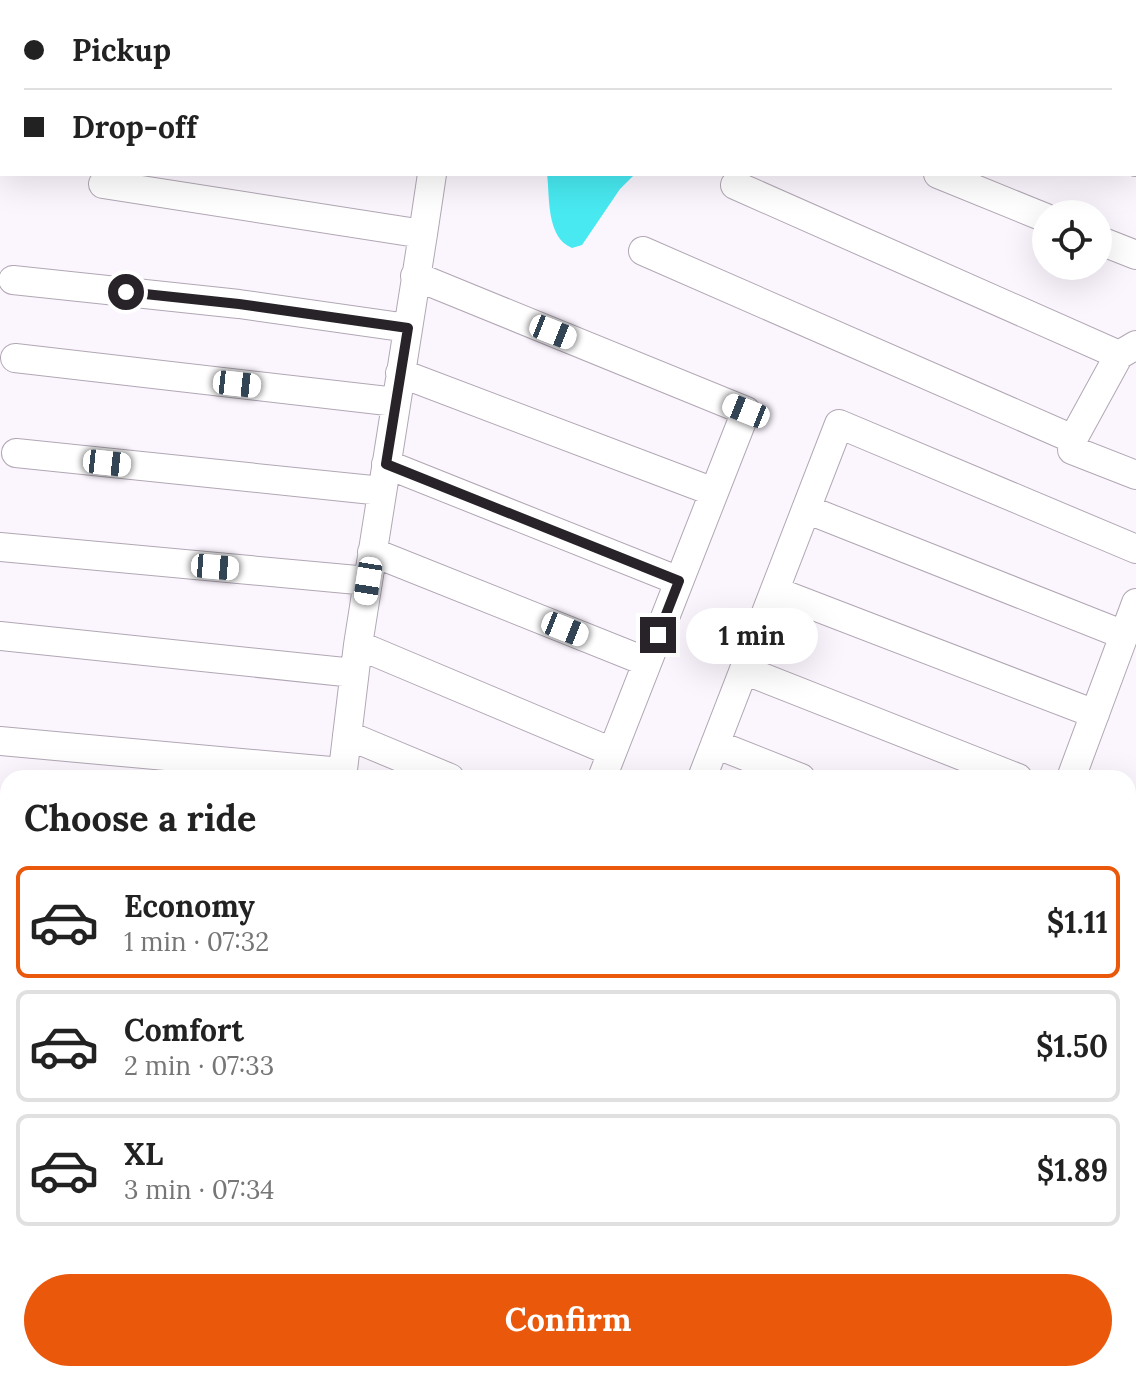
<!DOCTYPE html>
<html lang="en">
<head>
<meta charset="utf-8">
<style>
	body { margin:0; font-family:Lora,serif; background:#f6f6f6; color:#222; height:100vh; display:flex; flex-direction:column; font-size:30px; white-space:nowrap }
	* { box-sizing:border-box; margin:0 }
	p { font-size:26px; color:#767676 }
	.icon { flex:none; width:44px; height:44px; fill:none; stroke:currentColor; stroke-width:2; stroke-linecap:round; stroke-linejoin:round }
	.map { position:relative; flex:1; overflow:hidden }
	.panel { position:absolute; left:0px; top:770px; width:1136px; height:612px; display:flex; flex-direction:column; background:#fff; border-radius:24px 24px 0 0; box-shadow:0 8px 32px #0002 }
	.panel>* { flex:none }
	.guide { position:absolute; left:0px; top:0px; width:1136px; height:176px; box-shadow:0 8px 32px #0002; display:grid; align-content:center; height:176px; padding:0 24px; background:#fff }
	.controls { position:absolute; left:1032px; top:200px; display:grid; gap:16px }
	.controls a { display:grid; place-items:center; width:80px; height:80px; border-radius:50%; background:#fff; box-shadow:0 8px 32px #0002; font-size:40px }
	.end { position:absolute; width:36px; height:36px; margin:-18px; border:10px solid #272328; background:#fff; box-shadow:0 0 0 4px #fff }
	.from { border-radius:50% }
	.bubble { position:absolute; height:56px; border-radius:28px; background:#fff; box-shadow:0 8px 32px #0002; font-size:26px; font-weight:700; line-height:56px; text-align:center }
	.car { position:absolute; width:24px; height:48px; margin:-24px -12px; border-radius:10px; box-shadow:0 0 6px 2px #0007; background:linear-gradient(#fff 24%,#345 0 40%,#fff 0 76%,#345 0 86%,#fff 0) }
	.guide b { display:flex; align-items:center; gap:28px; height:76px; font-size:30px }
	.guide b+b { border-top:2px solid #e0e0e0 }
	.guide i { width:20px; height:20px; background:#222 }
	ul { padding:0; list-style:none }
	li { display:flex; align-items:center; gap:24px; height:112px; margin:0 16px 12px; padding:0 8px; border:4px solid #e0e0e0; border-radius:12px }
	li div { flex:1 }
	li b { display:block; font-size:30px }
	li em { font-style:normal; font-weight:700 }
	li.on { border-color:#ea580c }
	li>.icon { width:72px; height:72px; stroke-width:1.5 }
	h2 { padding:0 24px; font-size:36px; line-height:96px }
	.primary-button { display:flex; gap:16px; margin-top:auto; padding:16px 24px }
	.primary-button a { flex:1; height:92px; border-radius:48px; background:#ea580c; color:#fff; font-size:32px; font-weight:700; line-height:92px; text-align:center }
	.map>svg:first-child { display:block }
	.water { fill:#48e9f1 }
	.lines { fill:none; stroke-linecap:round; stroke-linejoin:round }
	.lane-casing { stroke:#b1a7b4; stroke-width:16 }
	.street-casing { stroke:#b1a7b4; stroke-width:30 }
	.lane { stroke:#fff; stroke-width:14 }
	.street { stroke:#fff; stroke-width:28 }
	.route { stroke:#272328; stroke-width:10 }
</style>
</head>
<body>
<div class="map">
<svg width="1136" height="1382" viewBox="0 0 1136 1382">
	<rect width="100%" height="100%" fill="#fbf5fe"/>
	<!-- water -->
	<path class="water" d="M 0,0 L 672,0 L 673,2 L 2,2 L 0,133 Z
		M 547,174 L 635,174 L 620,189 L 582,245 L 572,248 C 546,237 550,198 547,174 Z"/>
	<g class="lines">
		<!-- lane casing -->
		<g class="lane-casing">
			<path id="lane" d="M 169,1374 L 169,1382"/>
		</g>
		<!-- street casing -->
		<g class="street-casing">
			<path id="street" d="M 740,0 L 745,2
				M 1031,0 L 1036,2
				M 1134,44 L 1136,45
				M 1134,161 L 1136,162
				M 938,174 L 1046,218
				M 103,184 L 423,234 L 358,645 L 342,778
				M 735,185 L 1119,355
				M 423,234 L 432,174
				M 1098,240 L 1136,255
				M 643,251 L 1073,439
				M 415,276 L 746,411 L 602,778
				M 13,280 L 239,304 L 408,328
				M 1136,345 L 1119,355 L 1073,439 L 1072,450 L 1136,475
				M 15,358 L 396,402
				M 400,373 L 714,492
				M 16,453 L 382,491
				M 386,464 L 679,581
				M 806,509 L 1124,635
				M 0,547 L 368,581
				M 372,552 L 647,662
				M 775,591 L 1095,714
				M 0,636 L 354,673
				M 358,645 L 612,752
				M 744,670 L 1018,778
				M 347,735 L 450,778
				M 0,741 L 342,772
				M 715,744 L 801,778
				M 702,778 L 839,424 L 1136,549
				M 1071,778 L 1136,603
				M 1128,1045 L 1136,1028
				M 1128,1190 L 1136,1193
				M 0,1251 L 8,1251
				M 206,1374 L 206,1382
				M 282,1374 L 283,1382
				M 380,1374 L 380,1382
				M 470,1374 L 470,1375
				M 563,1374 L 573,1382
				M 74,1382 L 75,1374
				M 668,1382 L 671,1374
				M 767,1382 L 770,1374
				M 856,1382 L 860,1374
				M 984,1382 L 987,1374"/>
		</g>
		<!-- lane -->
		<use href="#lane" class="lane"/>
		<!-- street -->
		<use href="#street" class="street"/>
	</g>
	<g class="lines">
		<!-- route -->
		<path class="route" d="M 126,292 L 239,304 L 408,328 L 386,464 L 679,581 L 658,635"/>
	</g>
</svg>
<div class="controls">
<a><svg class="icon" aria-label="locate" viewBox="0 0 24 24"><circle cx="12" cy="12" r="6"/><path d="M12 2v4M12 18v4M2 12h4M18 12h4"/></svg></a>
</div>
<i class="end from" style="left:126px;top:292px"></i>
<i class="end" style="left:658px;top:635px"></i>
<div class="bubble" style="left:686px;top:608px;width:132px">1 min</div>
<i class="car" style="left:553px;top:332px;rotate:112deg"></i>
<i class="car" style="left:237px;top:384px;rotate:96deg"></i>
<i class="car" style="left:746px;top:411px;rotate:292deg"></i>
<i class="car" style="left:107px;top:463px;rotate:96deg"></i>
<i class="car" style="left:215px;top:567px;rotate:95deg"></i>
<i class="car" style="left:368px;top:581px;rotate:189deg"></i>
<i class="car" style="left:565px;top:629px;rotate:112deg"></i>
<div class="guide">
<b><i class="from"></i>Pickup</b>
<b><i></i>Drop-off</b>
</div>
<section class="panel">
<h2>Choose a ride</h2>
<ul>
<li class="on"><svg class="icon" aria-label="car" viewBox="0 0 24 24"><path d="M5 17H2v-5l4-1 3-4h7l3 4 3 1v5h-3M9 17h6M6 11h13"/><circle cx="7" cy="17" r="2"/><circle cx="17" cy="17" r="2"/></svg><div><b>Economy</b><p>1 min · 07:32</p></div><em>$1.11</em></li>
<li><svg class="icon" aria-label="car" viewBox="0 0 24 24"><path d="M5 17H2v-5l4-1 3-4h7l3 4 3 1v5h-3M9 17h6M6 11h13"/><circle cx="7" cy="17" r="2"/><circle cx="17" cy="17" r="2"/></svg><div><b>Comfort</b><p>2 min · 07:33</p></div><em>$1.50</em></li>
<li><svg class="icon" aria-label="car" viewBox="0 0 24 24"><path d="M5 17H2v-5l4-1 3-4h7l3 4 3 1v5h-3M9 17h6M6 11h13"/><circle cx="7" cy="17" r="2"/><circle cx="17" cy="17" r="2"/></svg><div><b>XL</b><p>3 min · 07:34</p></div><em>$1.89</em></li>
</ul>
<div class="primary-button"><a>Confirm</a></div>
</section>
</div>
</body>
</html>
